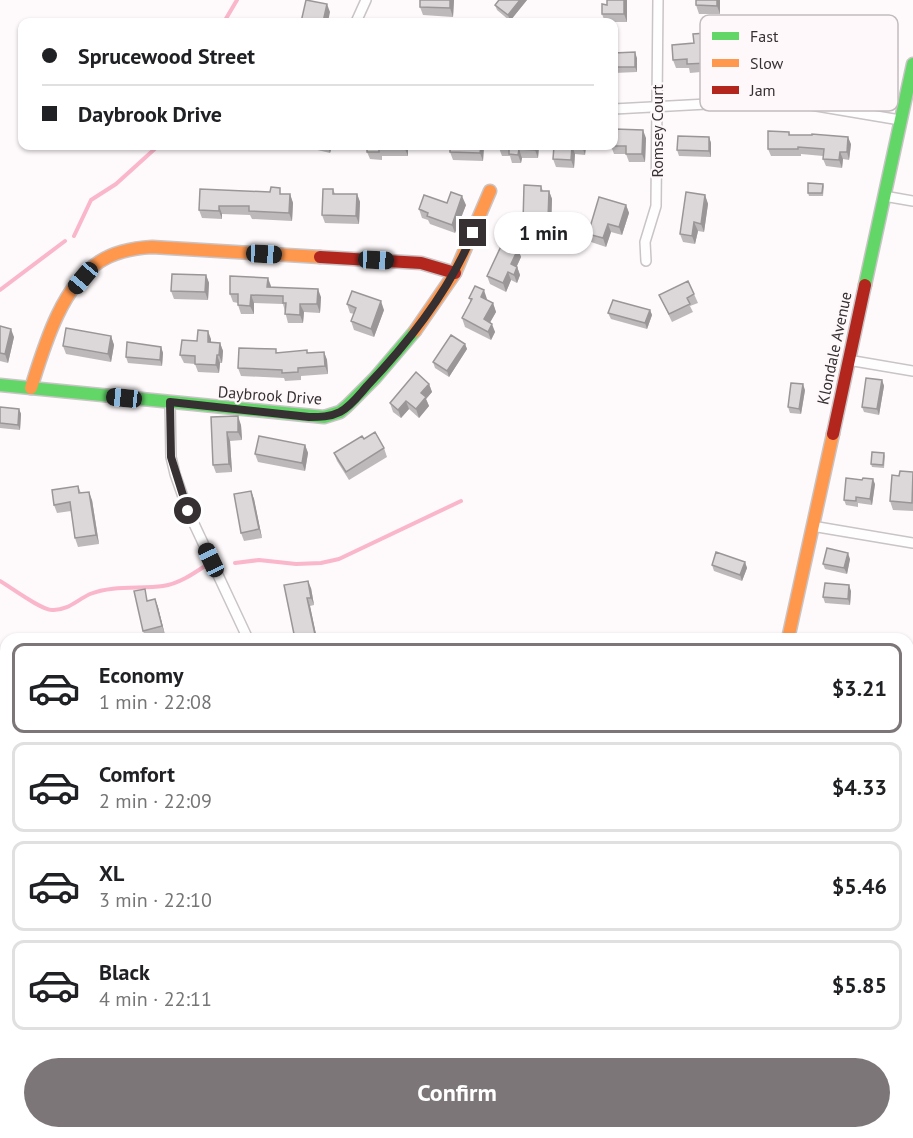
<!DOCTYPE html>
<html lang="en">
<head>
<meta charset="utf-8">
<style>
	body { margin:0; font-family:"PT Sans",sans-serif; background:#f2f2f2; color:#202124; height:100vh; display:flex; flex-direction:column; font-size:22px; white-space:nowrap }
	* { box-sizing:border-box; margin:0 }
	p { font-size:20px; color:#757577 }
	.icon { flex:none; width:33px; height:33px; fill:none; stroke:currentColor; stroke-width:2; stroke-linecap:round; stroke-linejoin:round }
	.map { position:relative; flex:1; overflow:hidden }
	.details { position:absolute; left:0px; top:633px; width:914px; height:506px; display:flex; flex-direction:column; background:#fff; border-radius:18px 18px 0 0; box-shadow:0 2px 4px #0004 }
	.details>* { flex:none }
	.hud { position:absolute; left:18px; top:18px; width:600px; height:132px; border-radius:12px; box-shadow:0 2px 4px #0004; display:grid; align-content:center; height:132px; padding:0 24px; background:#fff }
	.end { position:absolute; width:27px; height:27px; margin:-14px; border:8px solid #363032; background:#fff; box-shadow:0 0 0 3px #fff }
	.from { border-radius:50% }
	.bubble { position:absolute; height:42px; border-radius:21px; background:#fff; box-shadow:0 2px 4px #0004; font-size:20px; font-weight:600; line-height:42px; text-align:center }
	.car { position:absolute; width:18px; height:36px; margin:-18px -9px; border-radius:8px; box-shadow:0 0 4px 2px #0007; background:linear-gradient(#222 24%,#8ab4d8 0 40%,#222 0 76%,#8ab4d8 0 86%,#222 0) }
	.hud b { display:flex; align-items:center; gap:21px; height:57px; font-size:22px }
	.hud b+b { border-top:2px solid #e0e0e0 }
	.hud i { width:15px; height:15px; background:#202124 }
	ul { padding:10px 0 0; list-style:none }
	li { display:flex; align-items:center; gap:18px; height:90px; margin:0 12px 9px; padding:0 12px; border:3px solid #e0e0e0; border-radius:12px }
	li div { flex:1 }
	li b { display:block; font-size:22px }
	li em { font-style:normal; font-weight:600 }
	li.active { border-color:#7c7678 }
	li>.icon { width:54px; height:54px; stroke-width:1.5 }
	.button { display:flex; gap:12px; margin-top:auto; padding:12px 24px }
	.button a { flex:1; height:69px; border-radius:36px; background:#7c7678; color:#fff; font-size:24px; font-weight:600; line-height:69px; text-align:center }
	.map>svg:first-child { display:block }
	.lines { fill:none; stroke-linecap:round; stroke-linejoin:round }
	.stream { stroke:#fab6cb; stroke-width:4 }
	.lane-casing { stroke:#c9c4c6; stroke-width:8 }
	.street-casing { stroke:#c9c4c6; stroke-width:12 }
	.fast-casing { stroke:#c9c4c6; stroke-width:15 }
	.slow-casing { stroke:#c9c4c6; stroke-width:15 }
	.jam-casing { stroke:#c9c4c6; stroke-width:15 }
	.lane { stroke:#fffefe; stroke-width:4.5 }
	.street { stroke:#fffefe; stroke-width:9 }
	.fast { stroke:#63d668; stroke-width:12 }
	.slow { stroke:#ff974d; stroke-width:12 }
	.jam { stroke:#b3261e; stroke-width:12 }
	.wall { fill:#bdb9ba }
	.shaded-wall { fill:#9a9697 }
	.building { fill:#dcd7d8; stroke:#9a9697; stroke-width:1.5 }
	.route { stroke:#363032; stroke-width:8 }
	.labels { text-anchor:middle; dominant-baseline:central; stroke-width:4.5; stroke-linejoin:round; paint-order:stroke }
	.street-label { font-size:16px; fill:#363032; stroke:#fff8fa }
	.key { fill:#fff8fa; stroke:#c3bcbe; stroke-width:1.5 }
	.key-label { font-size:16px; fill:#363032 }
</style>
</head>
<body>
<div class="map">
<svg width="913" height="1138" viewBox="0 0 913 1138">
	<rect width="100%" height="100%" fill="#fef9fb"/>
	<g class="lines">
		<!-- stream -->
		<path class="stream" d="M 224,22 L 237,0
			M 74,236 L 91,200 L 116,184 L 158,146
			M 0,290 L 65,241
			M 235,563 L 259,560 L 296,564 L 321,563 L 339,559 L 461,501
			M 0,581 C 12,588 41,610 52,610 C 67,611 77,600 90,594 C 112,585 140,589 163,586 C 178,584 193,574 205,566"/>
		<!-- lane casing -->
		<g class="lane-casing">
			<path id="lane" d="M 136,1132 L 137,1138
				M 158,1132 L 158,1138
				M 499,1132 L 528,1137 L 599,1137"/>
		</g>
		<!-- street casing -->
		<g class="street-casing">
			<path id="street" d="M 356,22 L 366,0
				M 614,109 L 763,101 L 793,102 L 900,120
				M 884,196 L 913,201
				M 646,261 L 645,242 L 656,206 L 658,0
				M 848,360 L 913,371
				M 170,402 L 171,457 L 175,474 L 188,511 L 248,639
				M 812,526 L 913,543
				M 908,723 L 913,723
				M 0,726 L 6,736
				M 908,895 L 913,896
				M 908,1064 L 913,1066
				M 210,1132 L 211,1138
				M 723,1138 L 724,1132"/>
		</g>
		<!-- fast casing -->
		<g class="fast-casing">
			<path id="fast" d="M 865,285 L 913,64
				M 0,385 L 324,417 L 340,412 L 347,406 L 375,378 L 415,331"/>
		</g>
		<!-- slow casing -->
		<g class="slow-casing">
			<path id="slow" d="M 415,331 L 455,273 L 490,191
				M 31,388 C 44,347 61,287 99,262 C 114,252 133,248 152,247 L 320,257
				M 788,639 L 833,434"/>
		</g>
		<!-- jam casing -->
		<g class="jam-casing">
			<path id="jam" d="M 320,257 L 421,263 L 455,273
				M 833,434 L 865,285"/>
		</g>
		<!-- lane -->
		<use href="#lane" class="lane"/>
		<!-- street -->
		<use href="#street" class="street"/>
		<!-- fast -->
		<use href="#fast" class="fast"/>
		<!-- slow -->
		<use href="#slow" class="slow"/>
		<!-- jam -->
		<use href="#jam" class="jam"/>
	</g>
	<!-- wall -->
	<path class="wall" d="M 420,0 L 454,0 L 453,17 L 423,15 L 420,7 Z
		M 499,0 L 527,0 L 510,21 L 497,10 L 495,5 Z
		M 627,0 L 627,22 L 605,22 L 602,14 L 607,5 Z
		M 720,0 L 720,14 L 699,14 L 696,5 Z
		M 706,33 L 710,42 L 711,71 L 690,73 L 689,68 L 676,68 L 673,60 Z
		M 769,39 L 771,44 L 770,65 L 737,64 L 735,59 L 754,45 Z
		M 821,46 L 823,51 L 870,55 L 872,61 L 871,76 L 836,73 L 834,66 L 806,65 L 806,71 L 789,70 L 787,65 Z
		M 614,53 L 637,58 L 637,72 L 614,73 Z
		M 789,132 L 790,135 L 851,144 L 849,160 L 843,159 L 842,168 L 826,166 L 823,159 L 823,156 L 801,154 L 801,156 L 771,156 L 768,149 Z
		M 709,137 L 711,143 L 711,157 L 679,156 L 677,150 Z
		M 646,138 L 645,162 L 629,162 L 626,154 L 614,154 L 611,146 Z
		M 301,146 L 332,146 L 330,153 Z
		M 352,146 L 428,146 L 428,149 L 408,149 L 408,156 L 382,156 L 382,160 L 370,159 L 367,152 L 367,147 L 352,147 Z
		M 450,146 L 484,146 L 483,161 L 453,160 L 450,152 Z
		M 539,146 L 538,158 L 522,158 L 521,163 L 512,163 L 510,156 L 502,156 L 499,148 Z
		M 554,146 L 586,146 L 585,155 L 575,154 L 574,168 L 556,167 L 553,159 Z
		M 823,184 L 824,186 L 823,196 L 809,196 L 808,193 Z
		M 541,186 L 543,191 L 549,191 L 552,199 L 551,228 L 543,227 L 543,230 L 526,230 L 523,222 Z
		M 333,189 L 335,194 L 357,194 L 360,202 L 359,224 L 325,223 L 322,215 Z
		M 283,194 L 290,194 L 293,203 L 292,221 L 252,219 L 250,215 L 222,214 L 222,219 L 202,218 L 199,210 Z
		M 705,195 L 708,204 L 704,232 L 698,231 L 695,244 L 683,242 L 680,234 Z
		M 447,203 L 466,205 L 455,233 L 430,224 L 428,220 L 422,218 L 419,209 Z
		M 626,205 L 629,213 L 622,235 L 611,232 L 606,247 L 591,242 L 588,234 Z
		M 518,249 L 521,257 L 517,266 L 520,275 L 517,283 L 511,280 L 506,292 L 490,284 L 487,276 Z
		M 206,275 L 209,283 L 208,300 L 174,299 L 171,291 Z
		M 271,286 L 271,287 L 321,297 L 320,313 L 304,312 L 303,323 L 288,323 L 283,304 L 254,303 L 254,314 L 241,314 L 238,305 L 238,303 L 233,302 L 230,294 Z
		M 694,294 L 698,303 L 690,306 L 693,312 L 672,322 L 659,295 Z
		M 469,298 L 487,299 L 487,300 L 493,303 L 496,312 L 490,322 L 495,332 L 491,340 L 465,327 L 462,318 L 471,303 Z
		M 347,304 L 384,310 L 374,337 L 354,330 L 351,321 L 354,314 L 350,313 Z
		M 650,310 L 652,315 L 647,329 L 611,319 L 608,313 Z
		M 0,324 L 0,326 L 14,337 L 8,363 L 0,361 Z
		M 111,336 L 114,345 L 111,362 L 66,354 L 63,346 Z
		M 211,339 L 211,342 L 220,343 L 223,351 L 222,363 L 220,363 L 219,373 L 198,372 L 195,364 L 184,363 L 180,355 L 197,341 Z
		M 465,344 L 467,349 L 449,377 L 435,368 L 433,362 Z
		M 161,347 L 163,353 L 162,366 L 128,363 L 126,357 Z
		M 277,352 L 308,353 L 324,352 L 327,360 L 328,374 L 301,376 L 301,380 L 285,381 L 284,378 L 241,376 L 238,368 Z
		M 882,380 L 884,386 L 879,415 L 864,412 L 862,407 Z
		M 429,384 L 432,392 L 426,399 L 429,406 L 419,418 L 409,409 L 401,418 L 393,412 L 390,403 Z
		M 805,390 L 801,414 L 790,413 L 788,407 Z
		M 0,407 L 19,409 L 21,414 L 20,430 L 0,428 Z
		M 211,417 L 241,425 L 242,440 L 230,441 L 232,472 L 216,473 L 213,465 Z
		M 305,445 L 308,453 L 305,471 L 258,462 L 255,454 Z
		M 384,448 L 387,457 L 349,480 L 337,461 L 334,453 Z
		M 884,453 L 885,456 L 884,468 L 872,467 L 871,464 Z
		M 913,472 L 913,511 L 893,510 L 890,501 Z
		M 875,484 L 872,505 L 858,503 L 858,507 L 846,505 L 844,500 Z
		M 78,486 L 81,493 L 92,500 L 99,544 L 78,547 L 75,538 L 71,511 L 57,513 L 54,505 Z
		M 251,491 L 254,499 L 262,538 L 244,541 L 241,533 Z
		M 850,559 L 847,574 L 825,569 L 823,564 Z
		M 745,562 L 747,568 L 742,581 L 714,571 L 712,565 Z
		M 311,588 L 314,605 L 310,606 L 317,639 L 295,639 Z
		M 851,591 L 850,605 L 825,603 L 823,597 Z
		M 155,599 L 158,607 L 165,635 L 146,639 L 143,631 L 148,601 Z
		M 6,654 L 6,679 L 2,682 L 0,679 L 0,658 Z
		M 0,799 L 6,811 L 6,813 L 0,817 Z
		M 913,955 L 913,978 L 910,977 L 908,972 Z
		M 659,1132 L 684,1132 L 683,1135 L 660,1134 Z"/>
	<!-- shaded-wall -->
	<path class="shaded-wall" d="M 450,0 L 454,0 L 453,17 L 450,8 Z
		M 520,0 L 527,0 L 510,21 L 508,15 Z
		M 624,0 L 627,0 L 627,22 L 624,14 Z
		M 717,0 L 720,0 L 720,14 L 717,6 Z
		M 327,4 L 330,12 L 328,22 L 323,22 Z
		M 706,33 L 710,42 L 711,71 L 708,63 Z
		M 769,39 L 771,44 L 770,65 L 768,60 Z
		M 635,52 L 637,58 L 637,72 L 635,67 Z
		M 870,55 L 872,61 L 871,76 L 869,70 Z
		M 804,59 L 806,65 L 806,71 L 804,65 Z
		M 643,130 L 646,138 L 645,162 L 642,154 Z
		M 709,137 L 711,143 L 711,157 L 709,151 Z
		M 848,137 L 851,144 L 849,160 L 847,152 Z
		M 328,146 L 332,146 L 330,153 L 328,147 Z
		M 405,146 L 407,146 L 408,149 L 408,156 L 405,149 Z
		M 481,146 L 484,146 L 483,161 L 480,153 Z
		M 536,146 L 539,146 L 538,158 L 535,150 Z
		M 572,146 L 575,154 L 574,168 L 571,160 Z
		M 582,146 L 586,146 L 585,155 Z
		M 519,149 L 522,158 L 521,163 L 518,155 Z
		M 840,152 L 843,159 L 842,168 L 839,160 Z
		M 549,191 L 552,199 L 551,228 L 548,219 Z
		M 290,194 L 293,203 L 292,221 L 289,213 Z
		M 357,194 L 360,202 L 359,224 L 356,216 Z
		M 705,195 L 708,204 L 704,232 L 701,224 Z
		M 462,196 L 466,205 L 455,233 L 452,225 Z
		M 626,205 L 629,213 L 622,235 L 619,227 Z
		M 219,206 L 222,214 L 222,219 L 219,211 Z
		M 694,222 L 698,231 L 695,244 L 692,236 Z
		M 608,224 L 611,232 L 606,247 L 603,238 Z
		M 518,249 L 521,257 L 514,272 L 511,264 Z
		M 517,267 L 520,275 L 517,283 L 514,275 Z
		M 508,272 L 511,280 L 506,292 L 503,283 Z
		M 206,275 L 209,283 L 208,300 L 205,292 Z
		M 268,278 L 271,286 L 270,296 L 267,287 Z
		M 318,289 L 321,297 L 320,313 L 317,304 Z
		M 484,290 L 487,299 L 484,306 L 481,297 Z
		M 251,295 L 254,303 L 254,314 L 250,306 Z
		M 381,301 L 384,310 L 374,337 L 371,329 Z
		M 493,303 L 496,312 L 487,328 L 484,319 Z
		M 300,304 L 304,312 L 303,323 L 300,315 Z
		M 650,310 L 652,315 L 647,329 L 645,323 Z
		M 492,324 L 495,332 L 491,340 L 488,332 Z
		M 11,329 L 14,337 L 8,363 L 5,354 Z
		M 208,331 L 211,339 L 211,351 L 208,342 Z
		M 111,336 L 114,345 L 111,362 L 108,354 Z
		M 220,343 L 223,351 L 222,363 L 219,355 Z
		M 465,344 L 467,349 L 449,377 L 447,371 Z
		M 161,347 L 163,353 L 162,366 L 160,360 Z
		M 324,352 L 327,360 L 328,374 L 325,366 Z
		M 217,355 L 220,363 L 219,373 L 216,365 Z
		M 882,380 L 884,386 L 879,415 L 877,409 Z
		M 429,384 L 432,392 L 426,399 L 429,406 L 419,418 L 416,409 L 421,393 Z
		M 803,384 L 805,390 L 801,414 L 799,409 Z
		M 406,401 L 409,409 L 401,418 L 398,410 Z
		M 19,409 L 21,414 L 20,430 L 18,425 Z
		M 238,416 L 241,425 L 242,440 L 238,432 Z
		M 227,432 L 230,441 L 232,472 L 229,464 Z
		M 305,445 L 308,453 L 305,471 L 302,463 Z
		M 873,479 L 875,484 L 872,505 L 870,499 Z
		M 251,491 L 254,499 L 262,538 L 259,529 Z
		M 89,492 L 92,500 L 99,544 L 96,535 Z
		M 848,553 L 850,559 L 847,574 L 844,568 Z
		M 745,562 L 747,568 L 742,581 L 740,575 Z
		M 308,581 L 311,588 L 314,605 L 311,598 Z
		M 849,585 L 851,591 L 850,605 L 848,599 Z
		M 307,598 L 310,606 L 317,639 L 316,639 Z
		M 155,599 L 158,607 L 165,635 L 162,626 Z
		M 909,744 L 911,750 L 908,770 L 908,756 Z
		M 250,1132 L 253,1132 L 253,1138 L 251,1138 Z"/>
	<!-- building -->
	<path class="building" d="M 306,0 L 327,4 L 323,22 L 301,22 Z
		M 420,0 L 450,0 L 450,8 L 420,7 Z
		M 499,0 L 520,0 L 508,15 L 495,5 Z
		M 607,0 L 624,0 L 624,14 L 602,14 L 602,4 L 607,5 Z
		M 696,0 L 717,0 L 717,6 L 696,5 Z
		M 706,33 L 708,63 L 687,64 L 687,59 L 673,60 L 672,45 L 694,43 L 693,34 Z
		M 635,52 L 635,67 L 614,67 L 614,53 Z
		M 614,129 L 643,130 L 642,154 L 626,154 L 626,146 L 611,146 L 614,146 Z
		M 768,131 L 789,132 L 789,135 L 812,135 L 812,134 L 848,137 L 847,152 L 840,152 L 839,160 L 823,159 L 824,149 L 798,147 L 798,149 L 768,149 Z
		M 678,136 L 709,137 L 709,151 L 677,150 Z
		M 367,146 L 405,146 L 405,149 L 379,149 L 379,152 L 367,152 Z
		M 450,146 L 481,146 L 480,153 L 450,152 Z
		M 499,146 L 536,146 L 535,150 L 519,149 L 518,155 L 509,154 L 509,148 L 499,148 Z
		M 554,146 L 582,146 L 572,146 L 571,160 L 553,159 Z
		M 808,183 L 823,184 L 822,193 L 808,193 Z
		M 524,185 L 541,186 L 541,191 L 549,191 L 548,219 L 540,219 L 540,222 L 523,222 Z
		M 271,187 L 280,188 L 280,194 L 290,194 L 289,213 L 249,211 L 249,206 L 219,206 L 219,211 L 199,210 L 200,189 L 270,192 Z
		M 323,189 L 333,189 L 333,194 L 357,194 L 356,216 L 322,215 Z
		M 451,192 L 462,196 L 452,225 L 427,216 L 428,213 L 419,209 L 424,195 L 447,203 Z
		M 686,192 L 705,195 L 701,224 L 694,222 L 692,236 L 680,234 Z
		M 599,197 L 626,205 L 619,227 L 608,224 L 603,238 L 588,234 Z
		M 503,242 L 518,249 L 511,264 L 517,267 L 514,275 L 508,272 L 503,283 L 487,276 Z
		M 172,274 L 206,275 L 205,292 L 171,291 Z
		M 230,276 L 268,278 L 267,287 L 318,289 L 317,304 L 300,304 L 300,315 L 285,314 L 286,303 L 283,303 L 283,296 L 251,295 L 250,306 L 238,305 L 238,294 L 230,294 Z
		M 688,281 L 694,294 L 687,298 L 690,304 L 669,314 L 659,295 Z
		M 475,286 L 484,290 L 481,297 L 493,303 L 484,319 L 492,324 L 488,332 L 462,318 L 472,299 L 469,298 Z
		M 352,291 L 381,301 L 371,329 L 351,321 L 356,308 L 347,304 Z
		M 613,300 L 650,310 L 645,323 L 608,313 Z
		M 0,326 L 11,329 L 5,354 L 0,353 Z
		M 66,328 L 111,336 L 108,354 L 63,346 Z
		M 198,330 L 208,331 L 208,342 L 220,343 L 219,355 L 217,355 L 216,365 L 195,364 L 195,356 L 180,355 L 182,340 L 197,341 Z
		M 451,335 L 465,344 L 447,371 L 433,362 Z
		M 127,342 L 161,347 L 160,360 L 126,357 Z
		M 239,348 L 276,349 L 276,353 L 307,350 L 307,353 L 324,352 L 325,366 L 298,368 L 298,372 L 282,373 L 282,370 L 238,368 Z
		M 416,372 L 429,384 L 421,393 L 426,397 L 416,409 L 406,401 L 398,410 L 390,403 Z
		M 866,378 L 882,380 L 877,409 L 862,407 Z
		M 791,383 L 803,384 L 799,409 L 788,407 Z
		M 0,407 L 19,409 L 18,425 L 0,423 Z
		M 238,416 L 238,432 L 227,432 L 229,464 L 213,465 L 211,417 Z
		M 375,432 L 384,448 L 346,472 L 334,453 L 362,436 L 364,439 Z
		M 259,436 L 305,445 L 302,463 L 255,454 Z
		M 872,452 L 884,453 L 883,465 L 871,464 Z
		M 900,471 L 913,472 L 912,503 L 890,501 L 892,475 L 899,476 Z
		M 846,478 L 862,480 L 863,478 L 873,479 L 870,499 L 856,497 L 856,501 L 844,500 Z
		M 78,486 L 79,493 L 89,492 L 96,535 L 75,538 L 70,502 L 54,505 L 52,490 Z
		M 251,491 L 259,529 L 241,533 L 234,494 Z
		M 827,548 L 848,553 L 844,568 L 823,564 Z
		M 716,552 L 745,562 L 740,575 L 712,565 Z
		M 308,581 L 311,598 L 307,598 L 316,639 L 295,639 L 284,585 Z
		M 825,583 L 849,585 L 848,599 L 823,597 Z
		M 145,589 L 147,601 L 155,599 L 162,626 L 143,631 L 134,591 Z
		M 6,654 L 6,673 L 0,676 L 0,658 Z
		M 0,799 L 5,807 L 0,810 Z
		M 6,824 L 6,833 L 2,826 Z
		M 910,954 L 913,955 L 913,973 L 908,972 Z
		M 908,1120 L 913,1120 L 913,1138 L 902,1138 L 903,1132 L 908,1132 Z
		M 89,1132 L 106,1132 L 107,1138 L 89,1138 Z
		M 169,1132 L 186,1132 L 186,1138 L 170,1138 Z
		M 232,1132 L 250,1132 L 251,1138 L 232,1138 Z"/>
	<g class="lines">
		<!-- route -->
		<path class="route" d="M 188,511 L 171,457 L 170,402 L 309,417 C 320,417 330,417 340,412 C 351,406 359,395 367,386 C 409,342 450,290 473,233"/>
	</g>
	<g class="labels">
		<!-- street labels -->
		<g class="street-label">
			<text transform="translate(657 131) rotate(-90)">Romsey Court</text>
			<text transform="translate(834 348) rotate(-78)">Klondale Avenue</text>
			<text transform="translate(270 395) rotate(4)">Daybrook Drive</text>
		</g>
	</g>
	<!-- legend -->
	<rect x="700" y="15" width="198" height="96" rx="9" class="key"/>
	<rect x="712" y="32" width="27" height="8" fill="#63d668"/>
	<rect x="712" y="59" width="27" height="8" fill="#ff974d"/>
	<rect x="712" y="86" width="27" height="8" fill="#b3261e"/>
	<g class="key-label">
		<text x="750" y="42">Fast</text>
		<text x="750" y="69">Slow</text>
		<text x="750" y="96">Jam</text>
	</g>
</svg>
<i class="end from" style="left:188px;top:511px"></i>
<i class="end" style="left:473px;top:233px"></i>
<div class="bubble" style="left:494px;top:212px;width:99px">1 min</div>
<i class="car" style="left:264px;top:254px;rotate:93deg"></i>
<i class="car" style="left:376px;top:260px;rotate:93deg"></i>
<i class="car" style="left:83px;top:278px;rotate:220deg"></i>
<i class="car" style="left:124px;top:398px;rotate:276deg"></i>
<i class="car" style="left:211px;top:560px;rotate:335deg"></i>
<div class="hud">
<b><i class="from"></i>Sprucewood Street</b>
<b><i></i>Daybrook Drive</b>
</div>
<section class="details">
<ul>
<li class="active"><svg class="icon" aria-label="car" viewBox="0 0 24 24"><path d="M5 17H2v-5l4-1 3-4h7l3 4 3 1v5h-3M9 17h6M6 11h13"/><circle cx="7" cy="17" r="2"/><circle cx="17" cy="17" r="2"/></svg><div><b>Economy</b><p>1 min · 22:08</p></div><em>$3.21</em></li>
<li><svg class="icon" aria-label="car" viewBox="0 0 24 24"><path d="M5 17H2v-5l4-1 3-4h7l3 4 3 1v5h-3M9 17h6M6 11h13"/><circle cx="7" cy="17" r="2"/><circle cx="17" cy="17" r="2"/></svg><div><b>Comfort</b><p>2 min · 22:09</p></div><em>$4.33</em></li>
<li><svg class="icon" aria-label="car" viewBox="0 0 24 24"><path d="M5 17H2v-5l4-1 3-4h7l3 4 3 1v5h-3M9 17h6M6 11h13"/><circle cx="7" cy="17" r="2"/><circle cx="17" cy="17" r="2"/></svg><div><b>XL</b><p>3 min · 22:10</p></div><em>$5.46</em></li>
<li><svg class="icon" aria-label="car" viewBox="0 0 24 24"><path d="M5 17H2v-5l4-1 3-4h7l3 4 3 1v5h-3M9 17h6M6 11h13"/><circle cx="7" cy="17" r="2"/><circle cx="17" cy="17" r="2"/></svg><div><b>Black</b><p>4 min · 22:11</p></div><em>$5.85</em></li>
</ul>
<div class="button"><a>Confirm</a></div>
</section>
</div>
</body>
</html>
